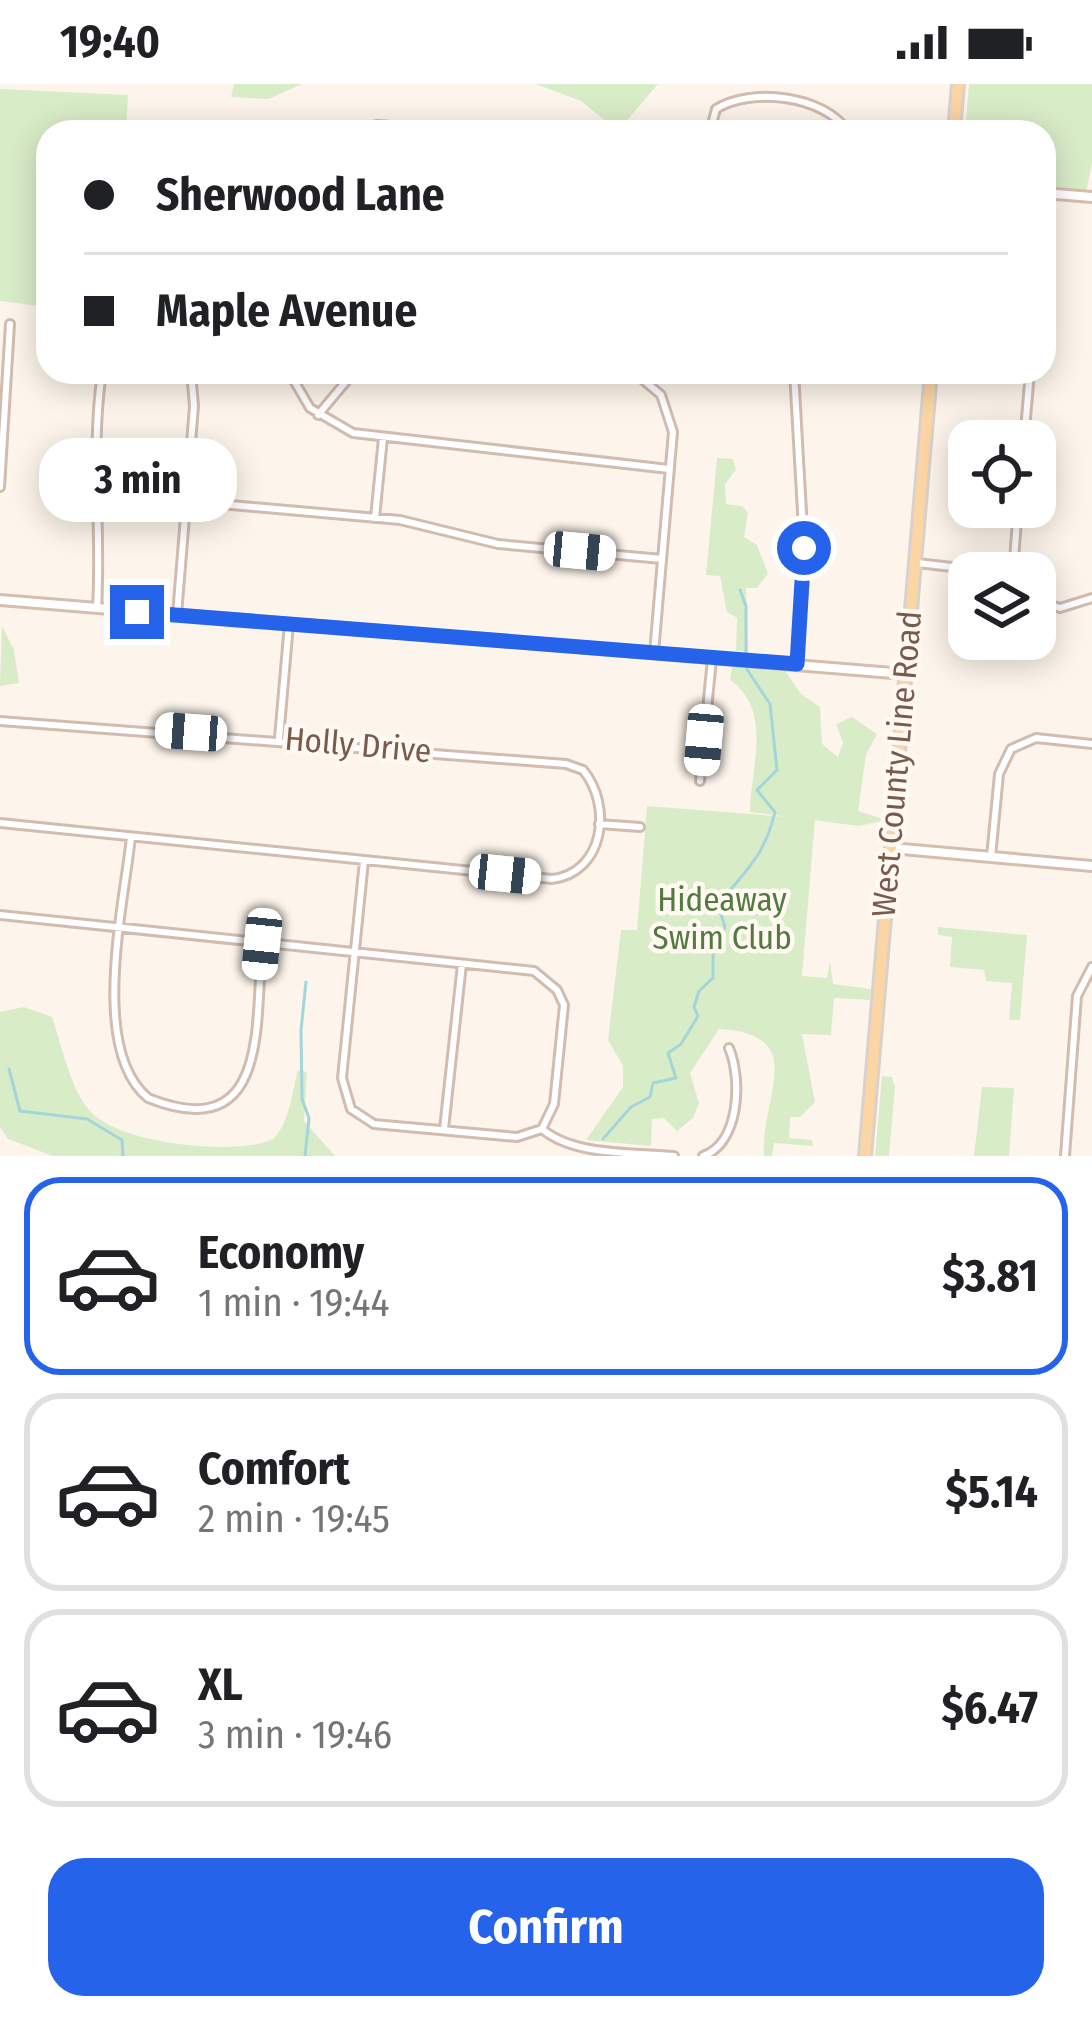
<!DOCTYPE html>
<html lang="en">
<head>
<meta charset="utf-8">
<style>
	body { margin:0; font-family:"Fira Sans Condensed",sans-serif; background:#f2f2f2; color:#202124; height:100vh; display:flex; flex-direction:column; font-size:45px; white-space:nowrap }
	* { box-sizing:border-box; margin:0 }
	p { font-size:39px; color:#757577 }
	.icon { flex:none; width:66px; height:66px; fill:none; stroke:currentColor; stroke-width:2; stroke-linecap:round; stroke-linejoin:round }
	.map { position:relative; height:1072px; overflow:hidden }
	.drawer { display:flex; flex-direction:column; background:#fff; flex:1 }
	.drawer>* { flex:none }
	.hud { position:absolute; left:36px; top:36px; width:1020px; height:264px; border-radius:36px; box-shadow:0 6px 30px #0003; display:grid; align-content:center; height:264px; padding:0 48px; background:#fff }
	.fabs { position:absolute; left:948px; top:336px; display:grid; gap:24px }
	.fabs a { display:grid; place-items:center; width:108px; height:108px; border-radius:24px; background:#fff; box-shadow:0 6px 30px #0003; font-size:60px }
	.end { position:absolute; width:54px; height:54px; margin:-27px; border:15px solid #2563eb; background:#fff; box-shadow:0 0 0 6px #fff }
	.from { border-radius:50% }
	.bubble { position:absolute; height:84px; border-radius:36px; background:#fff; box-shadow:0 6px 30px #0003; font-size:39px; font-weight:700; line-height:84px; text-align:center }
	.car { position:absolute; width:36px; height:72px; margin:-36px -18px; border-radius:15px; box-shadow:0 0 9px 3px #0007; background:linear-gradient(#fff 24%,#345 0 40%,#fff 0 76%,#345 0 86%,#fff 0) }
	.hud b { display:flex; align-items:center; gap:42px; height:114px; font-size:45px }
	.hud b+b { border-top:3px solid #e0e0e0 }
	.hud i { width:30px; height:30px; background:#202124 }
	ul { padding:21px 0 0; list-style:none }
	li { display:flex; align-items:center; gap:36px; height:198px; margin:0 24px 18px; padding:0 24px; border:6px solid #e0e0e0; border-radius:36px }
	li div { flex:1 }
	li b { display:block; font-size:45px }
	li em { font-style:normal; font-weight:700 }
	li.on { border-color:#2563eb }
	li>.icon { width:108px; height:108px; stroke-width:1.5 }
	.cta { display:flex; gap:24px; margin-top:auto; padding:24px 48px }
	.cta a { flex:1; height:138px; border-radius:36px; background:#2563eb; color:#fff; font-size:48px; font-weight:700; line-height:138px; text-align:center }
	.status { display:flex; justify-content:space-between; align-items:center; height:84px; padding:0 60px; background:#fff; direction:ltr }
	.status svg { height:33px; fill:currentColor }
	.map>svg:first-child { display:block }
	.green { fill:#d9ecc8 }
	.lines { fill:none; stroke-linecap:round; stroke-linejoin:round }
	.stream { stroke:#a4d5da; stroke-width:3 }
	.street-casing { stroke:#d1bcaf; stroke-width:12 }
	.secondary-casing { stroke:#d6beaf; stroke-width:14 }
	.primary-casing { stroke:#dad1cd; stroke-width:16 }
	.street { stroke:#fff; stroke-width:6 }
	.secondary { stroke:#fff; stroke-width:8 }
	.primary { stroke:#fbd6a4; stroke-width:10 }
	.route { stroke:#2563eb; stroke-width:15 }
	.labels { text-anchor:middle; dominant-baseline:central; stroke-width:9; stroke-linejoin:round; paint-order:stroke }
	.street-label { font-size:33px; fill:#7a5a4c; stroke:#fff9f2 }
	.park-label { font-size:33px; fill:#547a41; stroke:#fff9f2 }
</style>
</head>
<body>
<div class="status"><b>19:40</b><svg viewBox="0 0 49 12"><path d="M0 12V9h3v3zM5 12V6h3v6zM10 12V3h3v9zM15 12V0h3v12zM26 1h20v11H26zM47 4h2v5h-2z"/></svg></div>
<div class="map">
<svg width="1092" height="1072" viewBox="0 0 1092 1072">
	<rect width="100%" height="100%" fill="#fdf5eb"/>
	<!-- green -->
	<path class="green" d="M 234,0 L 302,0 L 269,15 L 231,13 Z
		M 536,0 L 658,0 L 618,47 L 581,17 Z
		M 969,0 L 1092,0 L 1092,79 L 1086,110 L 1044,106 L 1044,48 L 965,48 Z
		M 0,5 L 128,11 L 126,48 L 48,48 L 48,223 L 0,217 Z
		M 717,374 L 733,375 L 736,386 L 725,400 L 726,420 L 742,422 L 748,429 L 744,453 L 757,461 L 768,490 L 757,504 L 746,504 L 748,568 L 736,567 L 737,534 L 727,528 L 720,492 L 706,491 Z
		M 2,542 L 14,566 L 19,599 L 0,602 Z
		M 742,580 L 784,585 L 801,610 L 820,623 L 822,660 L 838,673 L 843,659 L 836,640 L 852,633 L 877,650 L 866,671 L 858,727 L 886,736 L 859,742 L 750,728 C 750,685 774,627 730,596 L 732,583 Z
		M 647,722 L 815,735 L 802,892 L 827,894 L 830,877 L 833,900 L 871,905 L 870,916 L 834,914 L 831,951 L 802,950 L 815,1018 L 800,1033 L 790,1033 L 789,1054 L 812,1056 L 813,1062 L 774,1059 L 772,1072 L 764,1072 C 760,1013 811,950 719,945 L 690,989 L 699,1019 L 693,1034 L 677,1047 L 664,1034 L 652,1035 L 651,1062 L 586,1056 L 623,1003 L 623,982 L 608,956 L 621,846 L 637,846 Z
		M 938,843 L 1027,851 L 1020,936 L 1009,936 L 1012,899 L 986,897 L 984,886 L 950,883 L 952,853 L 938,851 Z
		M 24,923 L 52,933 C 62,961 70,1005 90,1027 C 120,1061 238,1072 273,1055 C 290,1039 292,1007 298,986 L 307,988 L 304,1037 L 335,1072 L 53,1072 L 8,1055 L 0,1043 L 0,928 Z
		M 882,992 L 892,993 L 895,1002 L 889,1072 L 875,1072 Z
		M 982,1003 L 1014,1004 L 1009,1072 L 974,1072 Z"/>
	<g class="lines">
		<!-- stream -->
		<path class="stream" d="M 740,506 L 746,522 L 746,569
			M 9,985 L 20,1027 L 87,1035 L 122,1056 L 123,1072
			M 603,1055 L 631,1023 L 650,1013 L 653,999 L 676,994 L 668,969 L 681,960 L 698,932 L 694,923 L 699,907 L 713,894 L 713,871 L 725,843 L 718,821 C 745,786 763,776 775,728 L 757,706 L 777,686 L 770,620 L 746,584
			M 305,1072 L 309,1034 L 302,1015 L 301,946 L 306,898"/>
		<!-- street casing -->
		<g class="street-casing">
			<path id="street" d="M 344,48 L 378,41 L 471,48
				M 710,48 L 716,25 C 751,3 825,11 848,48
				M 1044,132 L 1046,109
				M 289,288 L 310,324 L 353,349 L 669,385
				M 634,288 L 661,311 L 673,348 L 654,569
				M 794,288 L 805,480 L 797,580
				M 318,331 L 354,288
				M 1024,357 L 1030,288
				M 0,403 L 10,240
				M 186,417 L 400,436 L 498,460 L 662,475
				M 375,434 L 383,354
				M 917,479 L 1005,489
				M 1013,489 L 1018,423
				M 1035,516 L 1060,524 L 1092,514
				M 97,524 C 102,442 90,371 102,288
				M 177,531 L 194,322 L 191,288
				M 0,637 L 566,680 L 583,686 C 613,722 604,789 552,795 L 0,739
				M 279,654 L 289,540
				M 700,697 L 712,575
				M 599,740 L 640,743
				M 131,753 C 124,821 89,965 148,1014 C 270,1063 255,939 262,860
				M 991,773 L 999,690 L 1011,665 L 1036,654 L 1092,660
				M 364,777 L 342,994 L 351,1025 L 374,1040 L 517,1053 L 542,1045
				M 0,831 L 534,887 L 557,906 L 564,921 L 554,1020 L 542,1045
				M 444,1045 L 462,880
				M 542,1045 C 574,1072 632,1068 674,1072
				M 703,1072 C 740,1059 742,995 729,964
				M 1065,1072 L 1077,912 L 1092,883"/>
		</g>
		<!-- secondary casing -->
		<g class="secondary-casing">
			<path id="secondary" d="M 1044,109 L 1092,113
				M 0,516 L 905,590
				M 891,764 L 1092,782"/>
		</g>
		<!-- primary casing -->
		<g class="primary-casing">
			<path id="primary" d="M 954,48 L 958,0
				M 865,1072 L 931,288"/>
		</g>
		<!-- street -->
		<use href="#street" class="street"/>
		<!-- secondary -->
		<use href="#secondary" class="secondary"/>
		<!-- primary -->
		<use href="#primary" class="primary"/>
	</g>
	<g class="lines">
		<!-- route -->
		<path class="route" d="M 137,528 L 797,580 L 804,464"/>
	</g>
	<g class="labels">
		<!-- street labels -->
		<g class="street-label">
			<text transform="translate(358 661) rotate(5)">Holly Drive</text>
			<text transform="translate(897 680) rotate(-85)">West County Line Road</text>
		</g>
		<!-- park labels -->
		<g class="park-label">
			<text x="722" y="816">Hideaway<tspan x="722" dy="38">Swim Club</tspan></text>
		</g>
	</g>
</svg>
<div class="fabs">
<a><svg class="icon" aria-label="locate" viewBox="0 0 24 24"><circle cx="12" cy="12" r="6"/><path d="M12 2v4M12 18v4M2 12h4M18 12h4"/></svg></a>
<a><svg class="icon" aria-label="layers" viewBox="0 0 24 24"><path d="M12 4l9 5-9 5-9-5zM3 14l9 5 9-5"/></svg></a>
</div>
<i class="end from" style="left:804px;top:464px"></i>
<i class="end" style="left:137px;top:528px"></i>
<div class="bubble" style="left:39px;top:354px;width:198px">3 min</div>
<i class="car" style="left:580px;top:467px;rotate:95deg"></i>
<i class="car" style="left:191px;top:648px;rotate:274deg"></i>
<i class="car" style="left:704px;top:656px;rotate:185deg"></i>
<i class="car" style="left:505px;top:790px;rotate:96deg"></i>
<i class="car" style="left:262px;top:860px;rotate:186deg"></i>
<div class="hud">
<b><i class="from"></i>Sherwood Lane</b>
<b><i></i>Maple Avenue</b>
</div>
</div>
<section class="drawer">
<ul>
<li class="on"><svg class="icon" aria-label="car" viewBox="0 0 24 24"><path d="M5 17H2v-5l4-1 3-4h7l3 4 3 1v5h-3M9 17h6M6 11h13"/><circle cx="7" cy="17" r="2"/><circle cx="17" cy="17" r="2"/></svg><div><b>Economy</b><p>1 min · 19:44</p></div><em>$3.81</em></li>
<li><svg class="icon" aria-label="car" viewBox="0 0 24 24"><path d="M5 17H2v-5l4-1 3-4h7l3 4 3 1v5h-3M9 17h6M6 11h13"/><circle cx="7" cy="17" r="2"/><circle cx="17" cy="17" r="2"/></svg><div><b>Comfort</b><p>2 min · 19:45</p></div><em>$5.14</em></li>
<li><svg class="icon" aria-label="car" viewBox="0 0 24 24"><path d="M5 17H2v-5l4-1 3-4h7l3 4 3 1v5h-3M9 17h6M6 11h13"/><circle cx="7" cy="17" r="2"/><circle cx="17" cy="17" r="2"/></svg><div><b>XL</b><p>3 min · 19:46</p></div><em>$6.47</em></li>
</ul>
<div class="cta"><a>Confirm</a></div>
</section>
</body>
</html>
